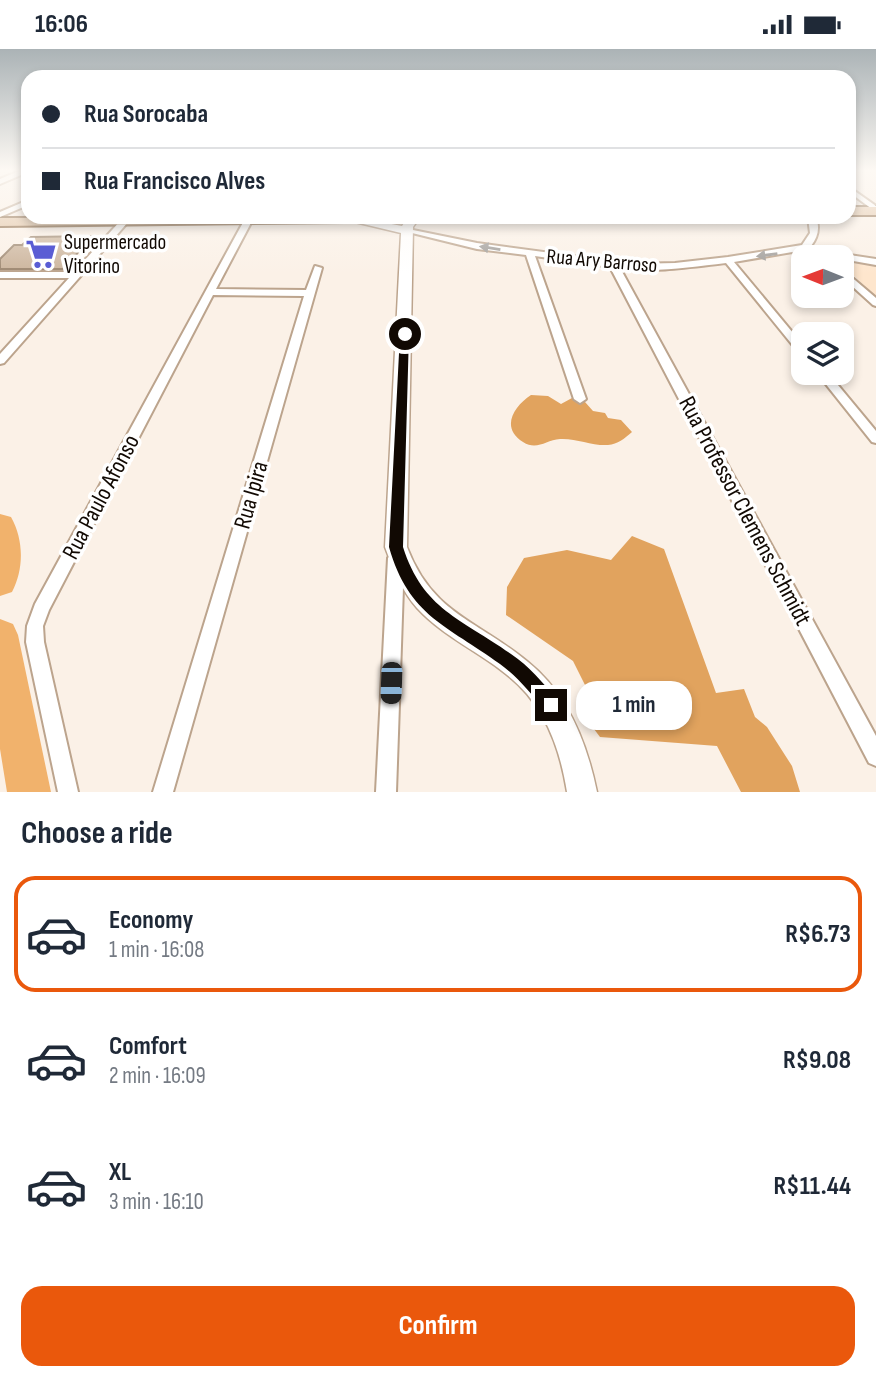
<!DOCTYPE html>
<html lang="en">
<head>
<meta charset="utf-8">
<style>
	body { margin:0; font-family:"Sofia Sans Condensed",sans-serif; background:#f6f6f7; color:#1f2937; height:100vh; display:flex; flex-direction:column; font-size:26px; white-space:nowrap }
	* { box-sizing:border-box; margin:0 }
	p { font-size:23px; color:#747a83 }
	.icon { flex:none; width:38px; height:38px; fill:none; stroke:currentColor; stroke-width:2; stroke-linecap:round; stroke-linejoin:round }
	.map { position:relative; height:743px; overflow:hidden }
	.details { display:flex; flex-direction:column; background:#fff; flex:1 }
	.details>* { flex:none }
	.guide { position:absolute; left:21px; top:21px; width:835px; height:154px; border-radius:21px; box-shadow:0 4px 10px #0003; display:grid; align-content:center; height:154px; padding:0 21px; background:#fff }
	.needle { width:46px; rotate:271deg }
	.controls { position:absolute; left:791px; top:196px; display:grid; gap:14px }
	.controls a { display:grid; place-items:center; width:63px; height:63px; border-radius:14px; background:#fff; box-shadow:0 4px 10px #0003; font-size:35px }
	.end { position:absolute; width:32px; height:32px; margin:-16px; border:9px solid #110903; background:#fff; box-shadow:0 0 0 4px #fff }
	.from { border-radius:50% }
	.bubble { position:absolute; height:49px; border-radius:21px; background:#fff; box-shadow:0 4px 10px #0003; font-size:23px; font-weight:700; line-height:49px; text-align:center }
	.car { position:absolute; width:21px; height:42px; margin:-21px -10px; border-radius:9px; box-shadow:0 0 5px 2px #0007; background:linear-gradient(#222 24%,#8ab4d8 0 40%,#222 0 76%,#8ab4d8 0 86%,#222 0) }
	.guide b { display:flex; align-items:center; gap:24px; height:66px; font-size:26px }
	.guide b+b { border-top:2px solid #e0e1e3 }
	.guide i { width:18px; height:18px; background:#1f2937 }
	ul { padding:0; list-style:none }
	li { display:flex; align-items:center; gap:21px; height:116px; margin:0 14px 10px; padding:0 7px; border:4px solid transparent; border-radius:21px }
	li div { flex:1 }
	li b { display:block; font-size:26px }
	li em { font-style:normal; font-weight:700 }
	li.current { border-color:#ea580c }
	li>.icon { width:63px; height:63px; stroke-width:1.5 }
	h2 { padding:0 21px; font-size:32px; line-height:84px }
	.primary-button { display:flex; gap:14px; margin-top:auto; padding:14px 21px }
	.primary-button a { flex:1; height:80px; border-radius:21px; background:#ea580c; color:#fff; font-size:28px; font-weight:700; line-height:80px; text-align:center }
	.status { display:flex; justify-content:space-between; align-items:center; height:49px; padding:0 35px; background:#fff; direction:ltr }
	.status svg { height:19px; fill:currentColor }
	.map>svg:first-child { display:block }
	.built { fill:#fee6cd }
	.forest { fill:#e1a35e }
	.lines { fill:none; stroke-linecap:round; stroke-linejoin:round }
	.river { fill:#f1b26c; fill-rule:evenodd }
	.building { fill:#ccb59d; stroke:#9d8770; stroke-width:2 }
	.street-casing { stroke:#bca48d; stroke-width:4 }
	.secondary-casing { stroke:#bca48d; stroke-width:3 }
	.primary-casing { stroke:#8c6945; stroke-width:4 }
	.street { fill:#fff; fill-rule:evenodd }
	.secondary { fill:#fff; fill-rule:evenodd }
	.primary { fill:#e2c4a5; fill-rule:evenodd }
	.oneway { fill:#a09d9a }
	.route { fill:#110903 }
	.labels { text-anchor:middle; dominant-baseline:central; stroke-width:7; stroke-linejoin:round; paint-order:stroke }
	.far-poi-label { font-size:21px; fill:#110903; stroke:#fff; text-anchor:start }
	.far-street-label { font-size:21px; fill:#110903; stroke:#fff }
	.street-label { font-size:24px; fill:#110903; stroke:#fff }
</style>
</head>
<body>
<div class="status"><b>16:06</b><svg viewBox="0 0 49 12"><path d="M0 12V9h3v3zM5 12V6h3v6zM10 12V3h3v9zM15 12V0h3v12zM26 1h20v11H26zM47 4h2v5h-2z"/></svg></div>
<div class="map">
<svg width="876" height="743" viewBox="0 0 876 743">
	<rect width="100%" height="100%" fill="#fbf1e7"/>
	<!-- built -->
	<path class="built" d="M 842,214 L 876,215 L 876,248 L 842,215 Z"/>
	<!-- forest -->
	<path class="forest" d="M 531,346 L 548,347 L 561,355 L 572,349 L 585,353 L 593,362 L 605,364 L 608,369 L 621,371 L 632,383 C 624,390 618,395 608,396 C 592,397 576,389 560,390 C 546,391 537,402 523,393 C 500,379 514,357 531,346 Z
		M 632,487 L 664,500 L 716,644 L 744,640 L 755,668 L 767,678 L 792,717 L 800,743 L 741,743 L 717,697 L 600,688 L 591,676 L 584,660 L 587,640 L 573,612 L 506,566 L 507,538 L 524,509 L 567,501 L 611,511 Z"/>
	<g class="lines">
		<!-- river -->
		<path class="river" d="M 0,465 L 11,468 C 24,491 24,520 12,543 L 0,547 Z
			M 0,570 L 13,575 L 18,586 L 51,743 L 7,743 L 0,700 Z"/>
	</g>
	<!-- building -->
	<path class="building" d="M 93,187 L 63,220 L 0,220 L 0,210 L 14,196 L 22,196 L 31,188 Z"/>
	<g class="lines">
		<!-- street casing -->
		<g class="street-casing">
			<path id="street" d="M 21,121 L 28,121 L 28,123 L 0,135 L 0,130 Z
				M 849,138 L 876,157 L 876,163 L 849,143 Z
				M 28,151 L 28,156 L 0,168 L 0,163 Z
				M 246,168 L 253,170 L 216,240 L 306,241 L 315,217 L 322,219 L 173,743 L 153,743 L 304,247 L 213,246 L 49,561 L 43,577 L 44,593 L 78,743 L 58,743 L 26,593 L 27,577 L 35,555 Z
				M 808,168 L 816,168 C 820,179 818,188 811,197 L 823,202 L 876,210 L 876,216 L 842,210 L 842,208 L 821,207 L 804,201 L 734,213 L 803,296 L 803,305 L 799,304 L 726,214 C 691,218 655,224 620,219 L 876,687 L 876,717 L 869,714 L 610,218 L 535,207 L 586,350 L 580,354 L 574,350 L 526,206 L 477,200 L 404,182 L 408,180 L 477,194 L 633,215 L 675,214 L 728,208 L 802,196 L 810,184 Z
				M 122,170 L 129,172 L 4,314 L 0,315 L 0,305 L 69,229 L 0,229 L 0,223 L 74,223 Z
				M 842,220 L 876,249 L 876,257 L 873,256 L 842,228 Z
				M 817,324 L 828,324 L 876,382 L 876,394 L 872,393 Z
				M 396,503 L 401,505 L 404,509 L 396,743 L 376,743 L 388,509 L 391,505 Z"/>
		</g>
		<!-- secondary casing -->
		<g class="secondary-casing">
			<path id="secondary" d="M 355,168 L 402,177 L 408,168 L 420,168 L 413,178 L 407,498 C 433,566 478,571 528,613 C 568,645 587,694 597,743 L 567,743 C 561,707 551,674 527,645 C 496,609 449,594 417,559 C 402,542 393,520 385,498 L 401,184 L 338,169 Z"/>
		</g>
		<!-- primary casing -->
		<g class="primary-casing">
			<path id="primary" d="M 849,158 L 876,158 L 876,166 L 849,166 Z
				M 441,168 L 435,172 L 0,177 L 0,169 Z"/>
		</g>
		<!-- street -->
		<use href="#street" class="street"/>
		<!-- secondary -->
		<use href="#secondary" class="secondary"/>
		<!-- primary -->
		<use href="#primary" class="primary"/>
	</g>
	<!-- one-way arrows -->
	<defs><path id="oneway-solid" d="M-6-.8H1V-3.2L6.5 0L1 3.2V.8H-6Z" transform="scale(1.75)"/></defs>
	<g class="oneway">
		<use href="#oneway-solid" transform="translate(490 199) rotate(-171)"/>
		<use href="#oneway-solid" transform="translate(767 206) rotate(172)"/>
	</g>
	<!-- sky -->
	<linearGradient id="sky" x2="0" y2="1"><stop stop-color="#abb3b6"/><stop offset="0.54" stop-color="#fdf9f4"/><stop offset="1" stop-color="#fdf9f4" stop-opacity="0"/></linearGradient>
	<rect width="876" height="225" fill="url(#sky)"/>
	<!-- route -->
	<path class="route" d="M 405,282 L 409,285 L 403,498 C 423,561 462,570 511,605 C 529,617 543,634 557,650 L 560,656 L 557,661 L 551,664 L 545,661 C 531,645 518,628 500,615 C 447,576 409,568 389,498 L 400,285 Z"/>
	<!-- icons -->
	<defs>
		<g id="supermarket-bare" transform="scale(2.415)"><path d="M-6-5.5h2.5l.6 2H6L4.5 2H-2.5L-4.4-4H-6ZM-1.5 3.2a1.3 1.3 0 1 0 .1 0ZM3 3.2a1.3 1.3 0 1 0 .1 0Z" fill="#5a5dd4" stroke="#fff" stroke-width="2.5" paint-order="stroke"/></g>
	</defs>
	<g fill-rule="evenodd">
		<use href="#supermarket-bare" x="41" y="205"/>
	</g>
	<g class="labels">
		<!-- far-poi labels -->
		<g class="far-poi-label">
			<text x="64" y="193">Supermercado<tspan x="64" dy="24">Vitorino</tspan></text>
		</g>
		<!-- far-street labels -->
		<g class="far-street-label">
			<text transform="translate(602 212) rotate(5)">Rua Ary Barroso</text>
		</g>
		<!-- street labels -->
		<g class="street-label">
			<text transform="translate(251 446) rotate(-74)">Rua Ipira</text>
			<text transform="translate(101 448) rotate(-62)">Rua Paulo Afonso</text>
			<text transform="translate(745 462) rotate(62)">Rua Professor Clemens Schmidt</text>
		</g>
	</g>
</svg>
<div class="controls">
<a><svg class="needle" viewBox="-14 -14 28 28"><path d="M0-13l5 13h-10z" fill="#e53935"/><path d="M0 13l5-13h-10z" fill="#747a83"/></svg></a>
<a><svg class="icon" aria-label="layers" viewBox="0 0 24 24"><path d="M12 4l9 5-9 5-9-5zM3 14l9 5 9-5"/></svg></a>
</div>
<i class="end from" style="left:405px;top:285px"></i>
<i class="end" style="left:551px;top:656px"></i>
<div class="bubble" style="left:576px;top:632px;width:116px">1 min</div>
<i class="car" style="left:391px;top:634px;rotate:182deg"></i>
<div class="guide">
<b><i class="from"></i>Rua Sorocaba</b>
<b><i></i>Rua Francisco Alves</b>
</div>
</div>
<section class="details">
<h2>Choose a ride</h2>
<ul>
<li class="current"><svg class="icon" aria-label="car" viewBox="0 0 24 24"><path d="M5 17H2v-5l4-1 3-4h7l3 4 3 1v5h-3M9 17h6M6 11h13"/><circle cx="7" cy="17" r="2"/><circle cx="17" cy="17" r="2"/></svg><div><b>Economy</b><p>1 min · 16:08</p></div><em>R$6.73</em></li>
<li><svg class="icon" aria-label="car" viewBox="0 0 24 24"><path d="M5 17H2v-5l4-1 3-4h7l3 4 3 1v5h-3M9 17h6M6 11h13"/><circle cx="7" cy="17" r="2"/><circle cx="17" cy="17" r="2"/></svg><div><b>Comfort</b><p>2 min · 16:09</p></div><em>R$9.08</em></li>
<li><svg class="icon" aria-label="car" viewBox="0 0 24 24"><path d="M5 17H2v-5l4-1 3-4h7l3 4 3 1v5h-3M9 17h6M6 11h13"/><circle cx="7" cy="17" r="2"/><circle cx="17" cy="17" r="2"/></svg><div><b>XL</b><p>3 min · 16:10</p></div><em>R$11.44</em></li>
</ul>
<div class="primary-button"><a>Confirm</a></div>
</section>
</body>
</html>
